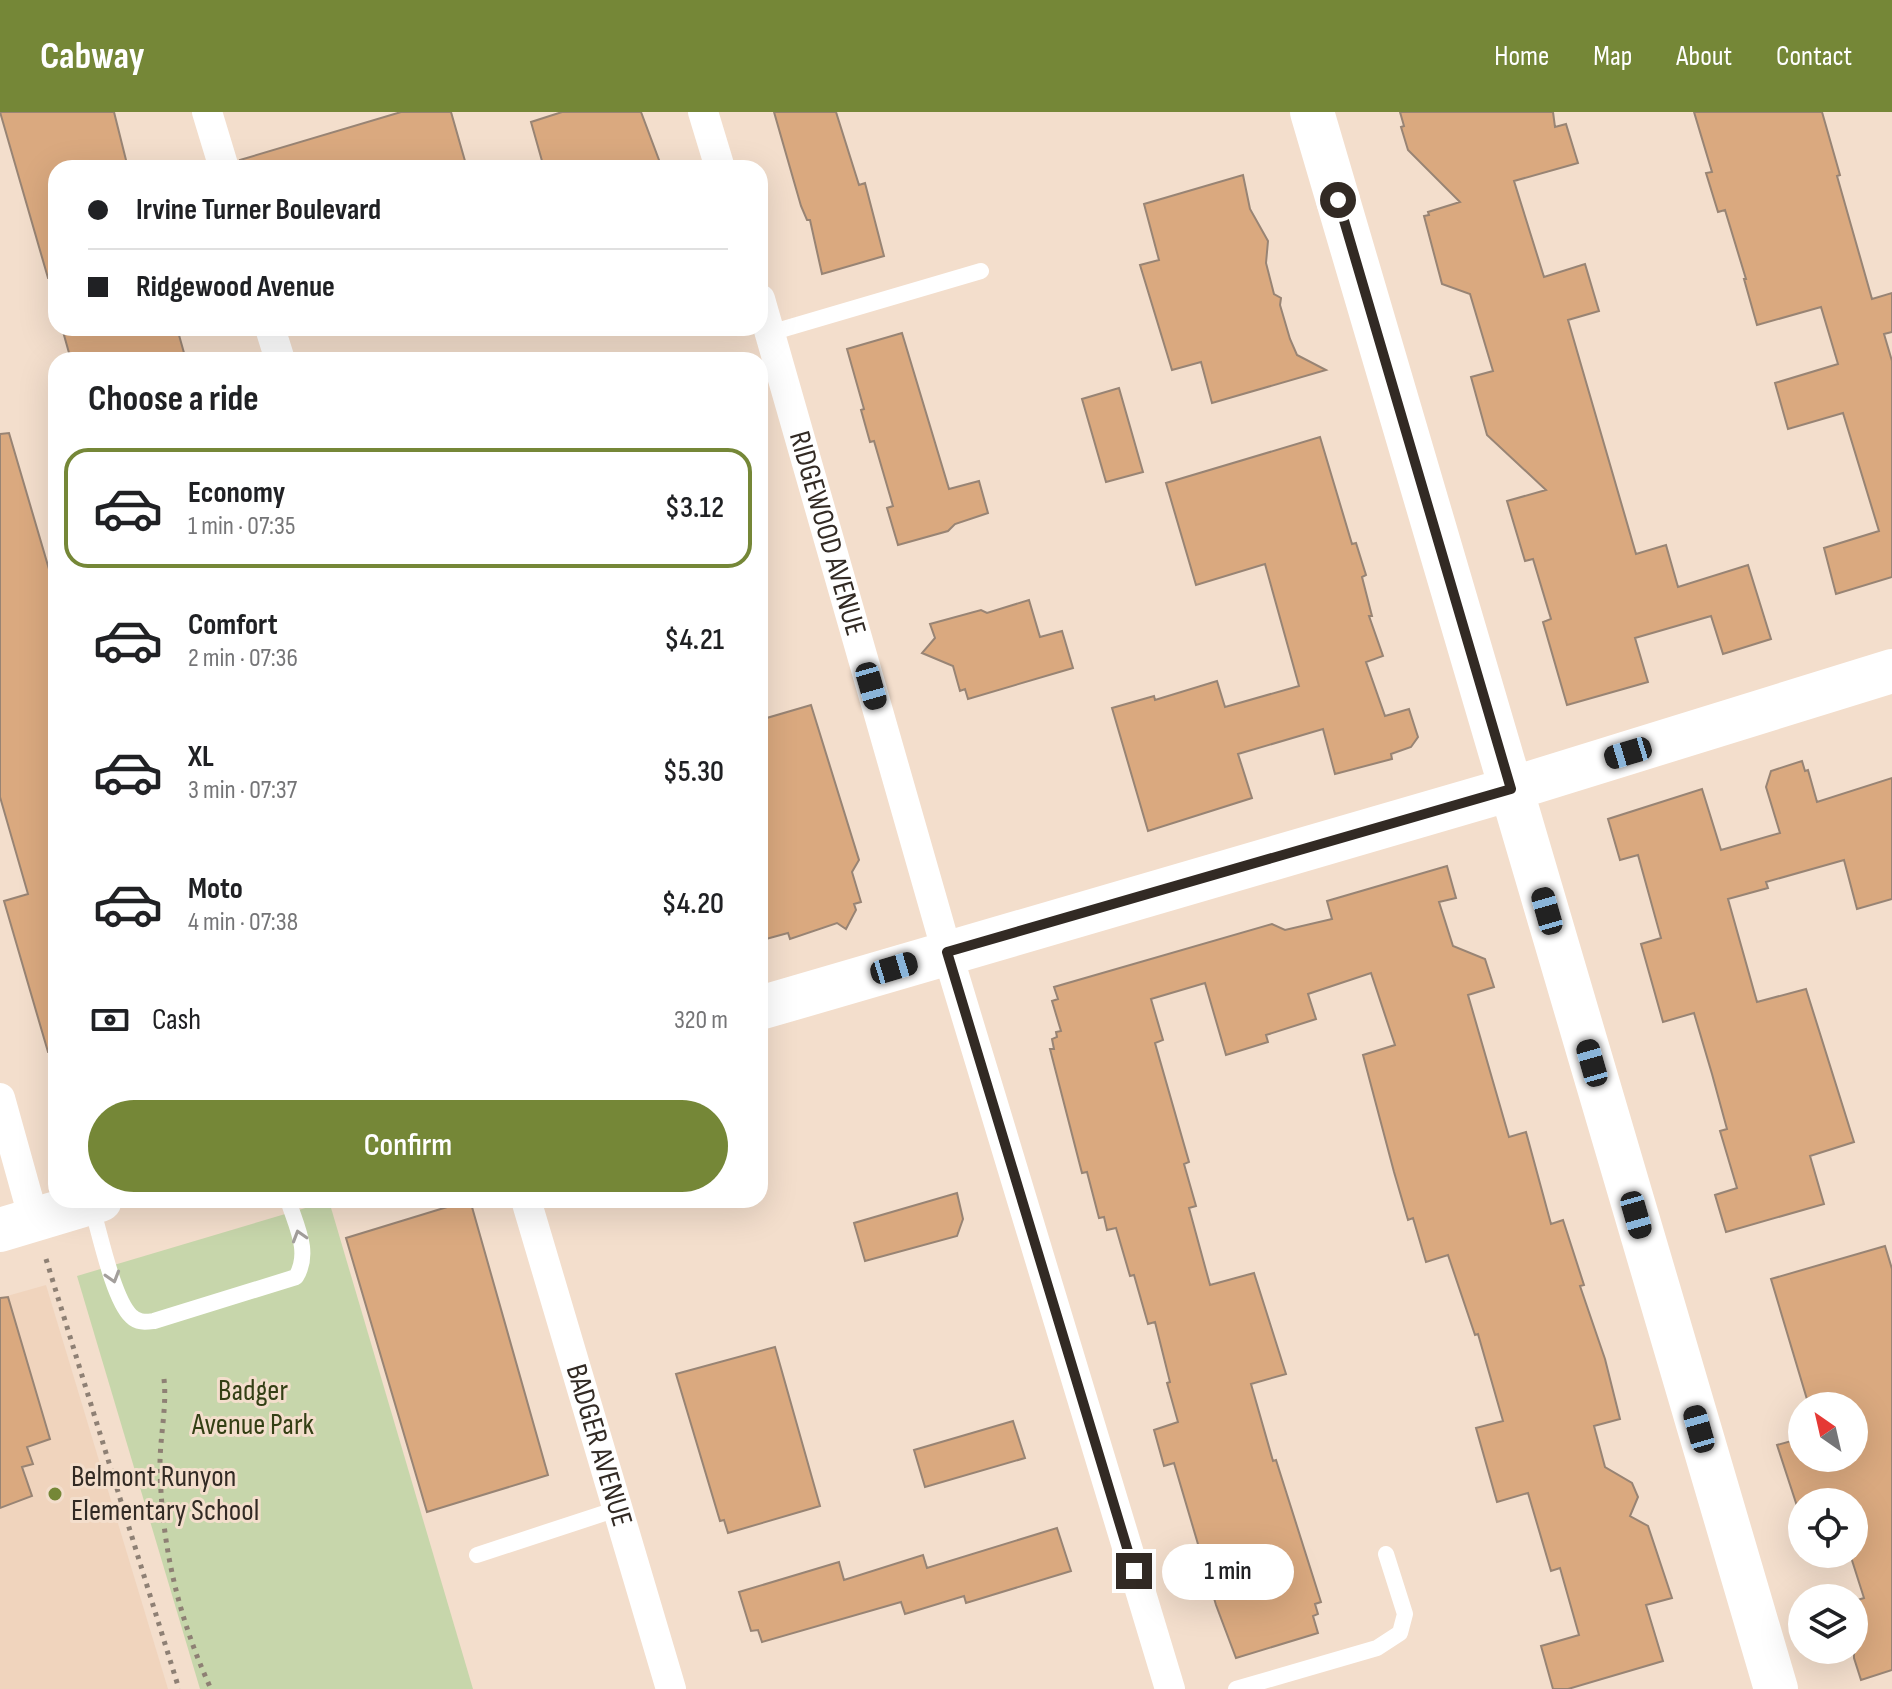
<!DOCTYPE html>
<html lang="en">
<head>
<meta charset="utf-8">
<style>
	body { margin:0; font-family:"Sofia Sans Condensed",sans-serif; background:#f6f6f6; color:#202124; height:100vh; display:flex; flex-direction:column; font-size:30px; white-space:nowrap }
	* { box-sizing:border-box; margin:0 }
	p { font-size:26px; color:#757577 }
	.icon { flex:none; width:44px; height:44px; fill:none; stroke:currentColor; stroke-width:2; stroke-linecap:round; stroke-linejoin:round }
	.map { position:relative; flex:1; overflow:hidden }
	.sheet { position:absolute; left:48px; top:240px; width:720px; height:856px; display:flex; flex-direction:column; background:#fff; border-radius:24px; box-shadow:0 8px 32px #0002 }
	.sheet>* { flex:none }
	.guide { position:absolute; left:48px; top:48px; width:720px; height:176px; border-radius:24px; box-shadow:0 8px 32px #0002; display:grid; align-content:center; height:176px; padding:0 40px; background:#fff }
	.needle { width:52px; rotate:326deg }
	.fabs { position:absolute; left:1788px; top:1280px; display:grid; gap:16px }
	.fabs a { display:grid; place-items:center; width:80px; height:80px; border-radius:50%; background:#fff; box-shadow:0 8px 32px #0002; font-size:40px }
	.end { position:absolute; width:36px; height:36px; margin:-18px; border:10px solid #322a24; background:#fff; box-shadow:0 0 0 4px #fff }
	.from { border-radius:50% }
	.bubble { position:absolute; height:56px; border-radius:28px; background:#fff; box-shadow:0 8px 32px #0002; font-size:26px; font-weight:600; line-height:56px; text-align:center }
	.car { position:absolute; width:24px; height:48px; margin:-24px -12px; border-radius:10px; box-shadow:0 0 6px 2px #0007; background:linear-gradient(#222 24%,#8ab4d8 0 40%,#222 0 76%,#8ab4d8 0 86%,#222 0) }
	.guide b { display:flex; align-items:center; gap:28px; height:76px; font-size:30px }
	.guide b+b { border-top:2px solid #e0e0e0 }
	.guide i { width:20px; height:20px; background:#202124 }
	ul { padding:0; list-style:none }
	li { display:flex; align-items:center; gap:24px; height:120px; margin:0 16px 12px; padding:0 24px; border:4px solid transparent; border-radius:24px }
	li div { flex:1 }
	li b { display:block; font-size:30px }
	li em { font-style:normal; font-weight:600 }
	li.on { border-color:#758737 }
	li>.icon { width:72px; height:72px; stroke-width:1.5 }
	h2 { padding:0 40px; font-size:36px; line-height:96px }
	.pay { display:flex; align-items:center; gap:20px; height:88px; padding:0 40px; font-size:30px }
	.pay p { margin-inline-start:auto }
	.button { display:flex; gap:16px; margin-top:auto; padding:16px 40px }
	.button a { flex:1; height:92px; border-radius:48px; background:#758737; color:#fff; font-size:32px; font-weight:600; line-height:92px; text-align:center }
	header { display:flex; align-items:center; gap:48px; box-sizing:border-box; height:112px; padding:0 40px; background:#758737; color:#fff }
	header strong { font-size:38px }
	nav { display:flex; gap:44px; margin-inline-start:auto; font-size:28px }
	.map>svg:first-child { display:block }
	.built { fill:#f0d4bd }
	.green { fill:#c7d6ab }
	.building { fill:#daa97f; stroke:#988474; stroke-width:2 }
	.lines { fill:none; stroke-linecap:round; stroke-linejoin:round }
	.path { stroke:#8e8074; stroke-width:5; stroke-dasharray:4 6; stroke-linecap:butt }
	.lane { stroke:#fff; stroke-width:16 }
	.street { stroke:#fff; stroke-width:30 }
	.secondary { stroke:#fff; stroke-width:44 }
	.oneway { stroke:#a39f9c }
	.route { stroke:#322a24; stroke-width:10 }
	.poi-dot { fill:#758737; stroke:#f3decc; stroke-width:3 }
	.labels { text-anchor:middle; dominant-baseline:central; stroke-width:6; stroke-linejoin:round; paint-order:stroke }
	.street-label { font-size:30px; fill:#322a24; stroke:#f3decc }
	.park-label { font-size:30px; fill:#333f14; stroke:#f3decc }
	.poi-label { font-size:30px; fill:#322a24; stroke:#f3decc; text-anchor:start }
</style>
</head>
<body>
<header>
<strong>Cabway</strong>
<nav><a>Home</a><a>Map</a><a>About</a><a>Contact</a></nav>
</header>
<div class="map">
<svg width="1892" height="1577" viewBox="0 0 1892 1577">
	<rect width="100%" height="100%" fill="#f3decc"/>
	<!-- built -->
	<path class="built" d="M 46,1173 L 168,1577 L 0,1577 L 0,1186 Z"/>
	<!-- green -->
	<path class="green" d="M 329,1089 L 473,1577 L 200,1577 L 77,1164 Z"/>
	<!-- building -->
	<path class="building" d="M 0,0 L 114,0 L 128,56 L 56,56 L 56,165 L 48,166 Z
		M 401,0 L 451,0 L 467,56 L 242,56 L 240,48 Z
		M 562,0 L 641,0 L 662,56 L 544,56 L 531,10 Z
		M 774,0 L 836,0 L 859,73 L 865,71 L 884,144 L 822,162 L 810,108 L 807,108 L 801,94 Z
		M 1400,0 L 1553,0 L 1555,15 L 1566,12 L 1578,51 L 1514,69 L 1544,165 L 1585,152 L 1599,199 L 1568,208 L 1636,442 L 1666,433 L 1678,475 L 1748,453 L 1771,527 L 1723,542 L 1711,504 L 1635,526 L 1648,570 L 1567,593 L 1543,510 L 1551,507 L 1533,447 L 1525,449 L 1507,389 L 1546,378 L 1487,323 L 1471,265 L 1493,259 L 1470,182 L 1442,172 L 1424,104 L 1429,103 L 1428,100 L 1460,90 L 1408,38 L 1401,15 L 1404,14 Z
		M 1694,0 L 1822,0 L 1840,63 L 1837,64 L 1872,187 L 1892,181 L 1892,220 L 1884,222 L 1892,249 L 1892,465 L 1836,482 L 1824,436 L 1879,419 L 1843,301 L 1788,317 L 1775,271 L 1838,252 L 1821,195 L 1757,213 L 1744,167 L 1746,167 L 1725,98 L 1718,100 L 1706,61 L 1712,60 Z
		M 1243,63 L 1250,97 L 1268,129 L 1266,151 L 1274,182 L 1281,186 L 1280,193 L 1290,227 L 1297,243 L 1326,258 L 1212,291 L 1201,250 L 1172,258 L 1140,153 L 1159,148 L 1144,92 Z
		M 62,216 L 177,216 L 186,248 L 71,248 Z
		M 902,221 L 949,377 L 979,369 L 988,401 L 955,412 L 948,419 L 898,433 L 887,396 L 893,394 L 874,329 L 870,330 L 861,298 L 864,297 L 847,237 Z
		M 1119,276 L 1143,360 L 1106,370 L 1082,287 Z
		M 9,321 L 56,481 L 56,939 L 48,940 L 4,789 L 28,782 L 0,685 L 0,322 Z
		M 1320,325 L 1352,432 L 1356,431 L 1366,463 L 1362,465 L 1372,504 L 1369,504 L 1383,544 L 1366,550 L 1385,604 L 1409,597 L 1418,625 L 1411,635 L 1391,642 L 1392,647 L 1335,662 L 1323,617 L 1238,642 L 1252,686 L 1148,719 L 1112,596 L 1154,584 L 1155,588 L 1217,569 L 1225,595 L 1299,574 L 1265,452 L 1196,473 L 1166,371 Z
		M 1029,488 L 1040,525 L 1062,519 L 1073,556 L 968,587 L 965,577 L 960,579 L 953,554 L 922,541 L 935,526 L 930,512 L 981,498 L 987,501 Z
		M 811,593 L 859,748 L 852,760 L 861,790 L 854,792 L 856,798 L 846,817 L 837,811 L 790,827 L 788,821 L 766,827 L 760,805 L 760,608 Z
		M 1802,649 L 1805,659 L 1808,658 L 1817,690 L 1892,666 L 1892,787 L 1857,797 L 1844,748 L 1766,770 L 1768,776 L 1728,787 L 1757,890 L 1806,877 L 1854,1030 L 1810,1044 L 1824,1092 L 1726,1120 L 1715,1083 L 1737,1076 L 1720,1019 L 1727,1017 L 1712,962 L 1694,901 L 1663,910 L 1641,832 L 1661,826 L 1638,743 L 1620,748 L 1608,707 L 1702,677 L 1721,738 L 1780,721 L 1766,675 L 1771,659 Z
		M 1447,754 L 1456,786 L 1439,790 L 1453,834 L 1485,847 L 1494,875 L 1468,883 L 1509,1025 L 1526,1020 L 1551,1112 L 1563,1108 L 1584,1173 L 1580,1174 L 1605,1247 L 1620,1307 L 1594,1314 L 1605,1355 L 1632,1371 L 1638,1385 L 1630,1404 L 1648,1414 L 1672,1486 L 1646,1493 L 1663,1549 L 1568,1577 L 1553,1577 L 1541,1534 L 1579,1523 L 1560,1456 L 1551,1459 L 1528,1381 L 1497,1390 L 1476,1316 L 1503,1309 L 1478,1222 L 1475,1223 L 1448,1143 L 1426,1150 L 1413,1106 L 1408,1108 L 1394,1060 L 1363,943 L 1395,933 L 1371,861 L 1308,882 L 1316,907 L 1266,923 L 1268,930 L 1226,943 L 1205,871 L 1151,887 L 1163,928 L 1155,931 L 1189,1050 L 1184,1052 L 1196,1094 L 1189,1096 L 1210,1173 L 1254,1161 L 1286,1262 L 1251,1272 L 1273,1349 L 1276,1348 L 1321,1490 L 1315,1492 L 1318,1502 L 1313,1504 L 1318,1521 L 1236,1546 L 1216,1493 L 1174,1351 L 1164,1354 L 1154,1318 L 1178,1310 L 1167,1271 L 1170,1270 L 1155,1210 L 1148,1212 L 1134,1163 L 1130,1164 L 1116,1116 L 1107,1118 L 1104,1105 L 1099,1106 L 1087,1060 L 1082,1061 L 1050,937 L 1054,937 L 1052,927 L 1057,925 L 1056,920 L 1061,919 L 1052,889 L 1058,887 L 1054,875 L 1272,812 L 1285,818 L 1332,807 L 1327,789 Z
		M 957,1081 L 963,1107 L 957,1124 L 865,1149 L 854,1111 Z
		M 470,1088 L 548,1363 L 427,1400 L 346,1126 Z
		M 1885,1134 L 1892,1157 L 1892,1558 L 1861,1568 L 1854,1546 L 1854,1489 L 1864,1486 L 1850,1442 L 1854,1442 L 1854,1390 L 1834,1390 L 1833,1386 L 1821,1390 L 1802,1390 L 1802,1396 L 1798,1397 L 1777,1333 L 1802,1326 L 1802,1346 L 1854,1346 L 1854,1294 L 1809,1294 L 1771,1167 Z
		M 8,1185 L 50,1327 L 27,1335 L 33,1352 L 22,1355 L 32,1384 L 0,1396 L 0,1186 Z
		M 775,1235 L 820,1394 L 728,1421 L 724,1408 L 720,1409 L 676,1262 Z
		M 1013,1309 L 1025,1346 L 925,1375 L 914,1338 Z
		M 1057,1416 L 1071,1459 L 966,1491 L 964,1484 L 905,1502 L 901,1490 L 762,1530 L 758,1518 L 751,1519 L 739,1480 L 839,1450 L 844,1468 L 923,1443 L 927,1456 Z"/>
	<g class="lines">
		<!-- path -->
		<path class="path" d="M 46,1147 L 179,1577
			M 164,1267 C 167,1295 160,1324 160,1352 C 161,1432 178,1505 211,1577"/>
		<!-- lane -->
		<path class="lane" d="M 770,221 L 981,159
			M 91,1092 C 99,1118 113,1187 131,1204 C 138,1211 145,1210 154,1209 L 296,1165 C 311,1140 296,1114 288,1088
			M 477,1443 L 617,1397
			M 1236,1577 L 1377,1536 L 1400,1521 L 1405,1502 L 1386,1442"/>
		<!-- street -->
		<g class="street">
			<path d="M 207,0 L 224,56"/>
			<path d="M 703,0 L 720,56"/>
			<path id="s1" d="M 760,187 L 947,840 L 1170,1577"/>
			<path d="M 270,216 L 280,248"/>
			<path d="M 0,986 L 34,1108"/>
			<path id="s2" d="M 526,1088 L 671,1577"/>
		</g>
		<!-- secondary -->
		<path class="secondary" d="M 1312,0 L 1776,1577
			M 760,896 L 1511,677 L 1892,559
			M 0,1118 L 100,1088"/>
	</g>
	<!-- one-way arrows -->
	<defs><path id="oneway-chevron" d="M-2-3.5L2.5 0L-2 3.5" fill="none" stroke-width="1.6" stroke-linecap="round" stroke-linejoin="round" transform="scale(2)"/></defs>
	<g class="oneway">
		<use href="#oneway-chevron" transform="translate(299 1124) rotate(-107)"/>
		<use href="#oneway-chevron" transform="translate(113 1165) rotate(73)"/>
	</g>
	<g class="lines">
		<!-- route -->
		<path class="route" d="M 1134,1459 L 947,840 L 1511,677 L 1338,88"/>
	</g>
	<!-- markers -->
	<circle class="poi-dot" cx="55" cy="1382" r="8"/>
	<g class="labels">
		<!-- street labels -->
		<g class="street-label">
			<text stroke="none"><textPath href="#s1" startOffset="244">RIDGEWOOD AVENUE</textPath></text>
			<text stroke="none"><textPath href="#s2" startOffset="256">BADGER AVENUE</textPath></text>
		</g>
		<!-- park labels -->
		<g class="park-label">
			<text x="253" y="1279">Badger<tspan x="253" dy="34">Avenue Park</tspan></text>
		</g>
		<!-- poi labels -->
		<g class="poi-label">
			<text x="71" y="1365">Belmont Runyon<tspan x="71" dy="34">Elementary School</tspan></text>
		</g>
	</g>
</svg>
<div class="fabs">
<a><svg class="needle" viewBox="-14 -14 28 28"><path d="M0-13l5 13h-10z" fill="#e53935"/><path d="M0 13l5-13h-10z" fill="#757577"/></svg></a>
<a><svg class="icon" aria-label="locate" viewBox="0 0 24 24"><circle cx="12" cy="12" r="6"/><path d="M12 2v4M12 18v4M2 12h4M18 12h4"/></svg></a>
<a><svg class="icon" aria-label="layers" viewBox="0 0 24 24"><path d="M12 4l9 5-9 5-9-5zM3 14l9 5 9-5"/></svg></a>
</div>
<i class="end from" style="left:1338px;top:88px"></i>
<i class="end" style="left:1134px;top:1459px"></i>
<div class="bubble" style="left:1162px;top:1432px;width:132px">1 min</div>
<i class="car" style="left:871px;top:574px;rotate:164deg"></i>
<i class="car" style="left:1628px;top:641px;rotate:253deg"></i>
<i class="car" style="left:1547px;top:799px;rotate:344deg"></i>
<i class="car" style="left:894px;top:856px;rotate:73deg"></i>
<i class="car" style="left:1592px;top:951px;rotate:344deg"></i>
<i class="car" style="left:1636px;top:1103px;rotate:164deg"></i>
<i class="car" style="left:1699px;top:1317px;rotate:344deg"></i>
<div class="guide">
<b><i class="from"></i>Irvine Turner Boulevard</b>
<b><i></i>Ridgewood Avenue</b>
</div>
<section class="sheet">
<h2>Choose a ride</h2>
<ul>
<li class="on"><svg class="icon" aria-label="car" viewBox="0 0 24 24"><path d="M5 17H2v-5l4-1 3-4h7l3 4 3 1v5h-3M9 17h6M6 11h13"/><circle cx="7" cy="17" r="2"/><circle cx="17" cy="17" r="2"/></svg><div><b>Economy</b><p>1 min · 07:35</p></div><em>$3.12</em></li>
<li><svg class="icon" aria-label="car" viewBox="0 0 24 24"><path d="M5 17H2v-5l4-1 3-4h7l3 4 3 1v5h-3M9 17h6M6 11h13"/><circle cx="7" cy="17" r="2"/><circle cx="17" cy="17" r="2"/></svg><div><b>Comfort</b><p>2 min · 07:36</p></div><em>$4.21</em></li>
<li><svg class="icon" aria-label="car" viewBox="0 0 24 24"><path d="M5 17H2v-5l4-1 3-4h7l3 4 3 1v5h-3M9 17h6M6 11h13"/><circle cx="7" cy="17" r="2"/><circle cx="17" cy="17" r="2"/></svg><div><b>XL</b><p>3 min · 07:37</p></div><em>$5.30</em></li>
<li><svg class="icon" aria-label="car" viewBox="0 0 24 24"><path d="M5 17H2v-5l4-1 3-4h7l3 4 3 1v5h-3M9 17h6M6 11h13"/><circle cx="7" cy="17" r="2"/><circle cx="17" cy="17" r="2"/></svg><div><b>Moto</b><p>4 min · 07:38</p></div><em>$4.20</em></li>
</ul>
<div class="pay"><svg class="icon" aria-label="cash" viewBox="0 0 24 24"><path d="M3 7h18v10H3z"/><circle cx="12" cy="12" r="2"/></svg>Cash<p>320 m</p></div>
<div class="button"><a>Confirm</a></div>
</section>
</div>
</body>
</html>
